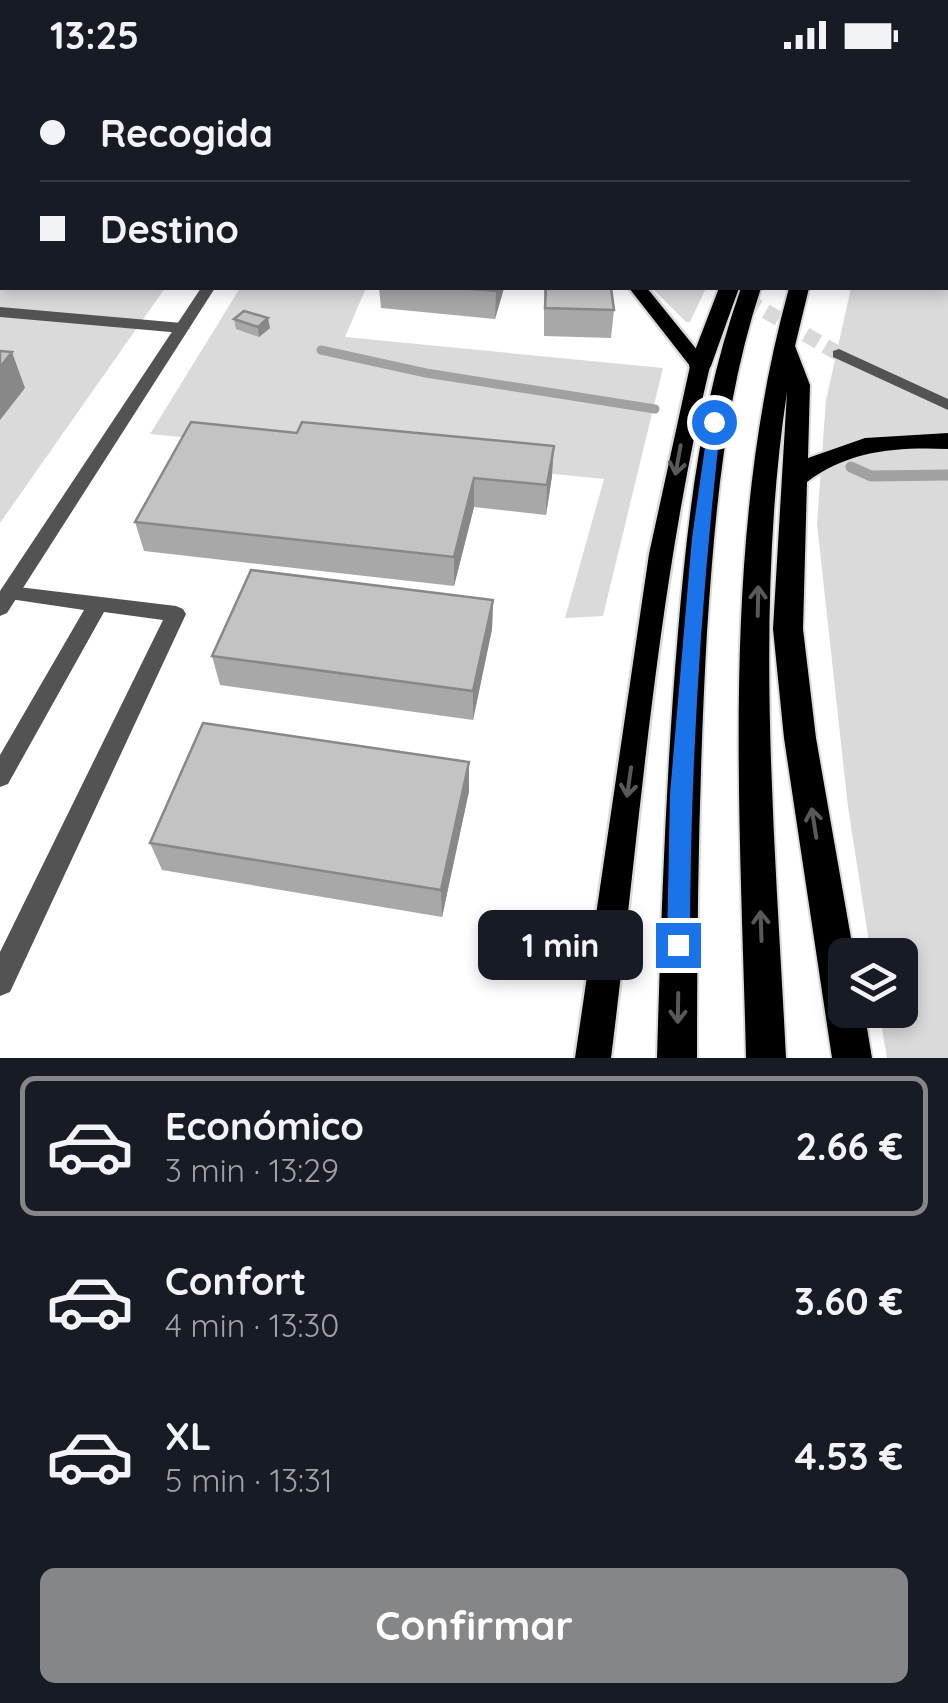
<!DOCTYPE html>
<html lang="es">
<head>
<meta charset="utf-8">
<style>
	body { margin:0; font-family:Quicksand,sans-serif; background:#20242c; color:#f1f3f6; height:100vh; display:flex; flex-direction:column; font-size:38px; white-space:nowrap }
	* { box-sizing:border-box; margin:0 }
	p { font-size:32px; color:#9ea1a6 }
	.icon { flex:none; width:55px; height:55px; fill:none; stroke:currentColor; stroke-width:2; stroke-linecap:round; stroke-linejoin:round }
	.map { position:relative; height:988px; overflow:hidden }
	.drawer { display:flex; flex-direction:column; background:#171b24; flex:1 }
	.drawer>* { flex:none }
	.top-card { position:absolute; left:0px; top:0px; width:950px; height:220px; box-shadow:0 5px 15px #0003; display:grid; align-content:center; height:220px; padding:0 40px; background:#171b24 }
	.buttons { position:absolute; left:828px; top:868px; display:grid; gap:20px }
	.buttons a { display:grid; place-items:center; width:90px; height:90px; border-radius:15px; background:#171b24; box-shadow:0 5px 15px #0003; font-size:50px }
	.end { position:absolute; width:45px; height:45px; margin:-22px; border:12px solid #1a73e8; background:#fff; box-shadow:0 0 0 5px #fff }
	.from { border-radius:50% }
	.bubble { position:absolute; height:70px; border-radius:15px; background:#171b24; box-shadow:0 5px 15px #0003; font-size:32px; font-weight:800; line-height:70px; text-align:center }
	.top-card b { display:flex; align-items:center; gap:35px; height:95px; font-size:38px }
	.top-card b+b { border-top:2px solid #363941 }
	.top-card i { width:25px; height:25px; background:#f1f3f6 }
	ul { padding:18px 0 0; list-style:none }
	li { display:flex; align-items:center; gap:30px; height:140px; margin:0 20px 15px; padding:0 20px; border:5px solid transparent; border-radius:15px }
	li div { flex:1 }
	li b { display:block; font-size:38px }
	li em { font-style:normal; font-weight:800 }
	li.on { border-color:#858687 }
	li>.icon { width:90px; height:90px; stroke-width:1.5 }
	.action { display:flex; gap:20px; margin-top:auto; padding:20px 40px }
	.action a { flex:1; height:115px; border-radius:15px; background:#858687; color:#fff; font-size:40px; font-weight:800; line-height:115px; text-align:center }
	.status { display:flex; justify-content:space-between; align-items:center; height:70px; padding:0 50px; background:#171b24; direction:ltr }
	.status svg { height:28px; fill:currentColor }
	.map>svg:first-child { display:block }
	.green { fill:#dadada }
	.lines { fill:none; stroke-linecap:round; stroke-linejoin:round }
	.stream-far1 { stroke:#a1a1a1; stroke-width:9 }
	.stream { stroke:#a1a1a1; stroke-width:11 }
	.tertiary-tunnel { stroke:#d9d9d9; stroke-width:15; stroke-dasharray:15 8; stroke-linecap:butt }
	.primary-casing { stroke:#dbdbdb; stroke-width:5 }
	.trunk-casing { stroke:#dbdbdb; stroke-width:4 }
	.service { fill:#535353; fill-rule:evenodd }
	.minor { fill:#535353; fill-rule:evenodd }
	.tertiary { fill:#535353; fill-rule:evenodd }
	.primary { fill:#000; fill-rule:evenodd }
	.trunk { fill:#000; fill-rule:evenodd }
	.wall { fill:#a8a8a8 }
	.shaded-wall { fill:#888 }
	.building { fill:#c3c3c3; stroke:#888; stroke-width:2.5 }
	.oneway { stroke:#595959 }
	.route { fill:#1a73e8 }
</style>
</head>
<body>
<div class="status"><b>13:25</b><svg viewBox="0 0 49 12"><path d="M0 12V9h3v3zM5 12V6h3v6zM10 12V3h3v9zM15 12V0h3v12zM26 1h20v11H26zM47 4h2v5h-2z"/></svg></div>
<div class="map">
<svg width="948" height="988" viewBox="0 0 948 988">
	<rect width="100%" height="100%" fill="#fff"/>
	<!-- green -->
	<path class="green" d="M 0,0 L 70,2 L 2,2 L 2,218 L 165,218 L 0,453 Z
		M 948,24 L 948,988 L 887,988 L 879,940 L 900,940 L 900,885 L 871,885 L 848,737 L 817,454 L 826,330 L 851,218 L 948,218 Z
		M 240,218 L 366,218 L 345,267 L 663,298 L 603,546 L 565,548 L 604,409 L 150,364 Z
		M 652,218 L 706,218 L 690,252 L 686,252 Z"/>
	<g class="lines">
		<!-- stream-far1 -->
		<path class="stream-far1" d="M 321,280 L 426,303 L 655,339"/>
		<!-- stream -->
		<path class="stream" d="M 851,397 L 871,406 L 948,405"/>
		<!-- tertiary-tunnel -->
		<path class="tertiary-tunnel" d="M 726,218 L 839,284"/>
		<!-- primary casing -->
		<g class="primary-casing">
			<path id="primary" d="M 629,218 L 647,218 L 710,296 C 656,522 640,758 611,988 L 575,988 L 649,484 L 690,296 Z"/>
		</g>
		<!-- trunk casing -->
		<g class="trunk-casing">
			<path id="trunk" d="M 719,218 L 739,218 L 711,296 L 708,301 L 692,301 L 689,296 Z
				M 741,218 L 761,218 C 724,330 715,445 707,562 C 699,704 697,846 697,988 L 657,988 C 661,846 666,704 678,562 C 688,444 701,330 741,218 Z
				M 789,218 L 809,218 L 795,276 L 810,315 L 808,388 L 865,368 L 948,363 L 948,379 C 897,377 849,380 807,412 L 803,559 L 816,668 L 854,885 L 845,885 L 845,940 L 864,940 L 872,988 L 832,988 L 784,668 L 773,559 L 787,322 C 754,541 775,768 786,988 L 746,988 C 740,733 720,467 789,218 Z"/>
		</g>
		<!-- service -->
		<path class="service" d="M 0,237 L 182,253 L 190,258 L 182,263 L 0,247 Z
			M 10,516 L 176,536 L 183,539 L 186,544 L 10,922 L 0,926 L 0,882 L 163,550 L 104,542 L 8,714 L 0,717 L 0,685 L 84,540 L 3,528 L 0,523 Z"/>
		<!-- minor -->
		<path class="minor" d="M 201,218 L 215,218 L 7,543 L 0,546 L 0,521 Z"/>
		<!-- tertiary -->
		<path class="tertiary" d="M 94,0 L 110,0 L 111,2 L 96,2 Z
			M 839,279 L 948,329 L 948,340 L 833,287 L 833,281 Z"/>
		<!-- primary -->
		<use href="#primary" class="primary"/>
		<!-- trunk -->
		<use href="#trunk" class="trunk"/>
	</g>
	<!-- wall -->
	<path class="wall" d="M 172,0 L 262,0 L 267,2 L 173,2 Z
		M 0,80 L 2,80 L 2,212 L 0,212 Z
		M 379,218 L 504,218 L 495,249 L 381,238 Z
		M 544,218 L 611,218 L 614,240 L 611,268 L 544,266 Z
		M 234,249 L 270,258 L 259,267 L 236,259 Z
		M 191,352 L 552,406 L 546,445 L 474,437 L 454,516 L 144,481 L 135,452 Z
		M 493,530 L 492,559 L 473,650 L 220,615 L 212,586 Z
		M 469,692 L 469,721 L 442,847 L 162,800 L 150,773 Z"/>
	<!-- shaded-wall -->
	<path class="shaded-wall" d="M 286,0 L 303,0 L 303,2 L 286,2 Z
		M 497,218 L 504,218 L 495,249 L 496,221 Z
		M 268,248 L 270,258 L 259,267 L 258,257 Z
		M 12,282 L 25,318 L 0,350 L 0,297 Z
		M 554,376 L 552,406 L 546,445 L 547,415 Z
		M 474,408 L 474,437 L 454,516 L 454,487 Z
		M 493,530 L 492,559 L 473,650 L 473,621 Z
		M 469,692 L 469,721 L 442,847 L 441,820 Z"/>
	<!-- building -->
	<path class="building" d="M 215,0 L 262,0 L 267,2 L 225,2 Z
		M 376,0 L 405,0 L 407,2 L 360,2 Z
		M 0,80 L 2,80 L 2,179 L 0,179 Z
		M 459,218 L 497,218 L 496,221 Z
		M 546,218 L 611,218 L 614,240 L 545,238 Z
		M 244,241 L 268,248 L 258,257 L 234,249 Z
		M 0,281 L 12,282 L 0,297 Z
		M 191,352 L 297,363 L 302,352 L 554,376 L 547,415 L 474,408 L 454,487 L 135,452 Z
		M 251,500 L 493,530 L 473,621 L 212,586 Z
		M 203,653 L 469,692 L 441,820 L 150,773 Z"/>
	<!-- one-way arrows -->
	<defs><path id="oneway-shaft" d="M-6 0H5M1.5-3L5.5 0L1.5 3" fill="none" stroke-width="1.6" stroke-linecap="round" stroke-linejoin="round" transform="scale(2.5)"/></defs>
	<g class="oneway">
		<use href="#oneway-shaft" transform="translate(678 390) rotate(100)"/>
		<use href="#oneway-shaft" transform="translate(758 531) rotate(-89)"/>
		<use href="#oneway-shaft" transform="translate(629 712) rotate(98)"/>
		<use href="#oneway-shaft" transform="translate(814 753) rotate(-99)"/>
		<use href="#oneway-shaft" transform="translate(761 856) rotate(-92)"/>
		<use href="#oneway-shaft" transform="translate(678 938) rotate(91)"/>
	</g>
	<!-- route -->
	<path class="route" d="M 709,349 L 721,352 C 701,526 690,700 690,875 L 686,883 L 678,886 L 671,883 L 667,875 L 670,724 L 692,468 Z"/>
</svg>
<div class="buttons">
<a><svg class="icon" aria-label="layers" viewBox="0 0 24 24"><path d="M12 4l9 5-9 5-9-5zM3 14l9 5 9-5"/></svg></a>
</div>
<i class="end from" style="left:714px;top:352px"></i>
<i class="end" style="left:678px;top:875px"></i>
<div class="bubble" style="left:478px;top:840px;width:165px">1 min</div>
<div class="top-card">
<b><i class="from"></i>Recogida</b>
<b><i></i>Destino</b>
</div>
</div>
<section class="drawer">
<ul>
<li class="on"><svg class="icon" aria-label="car" viewBox="0 0 24 24"><path d="M5 17H2v-5l4-1 3-4h7l3 4 3 1v5h-3M9 17h6M6 11h13"/><circle cx="7" cy="17" r="2"/><circle cx="17" cy="17" r="2"/></svg><div><b>Económico</b><p>3 min · 13:29</p></div><em>2.66 €</em></li>
<li><svg class="icon" aria-label="car" viewBox="0 0 24 24"><path d="M5 17H2v-5l4-1 3-4h7l3 4 3 1v5h-3M9 17h6M6 11h13"/><circle cx="7" cy="17" r="2"/><circle cx="17" cy="17" r="2"/></svg><div><b>Confort</b><p>4 min · 13:30</p></div><em>3.60 €</em></li>
<li><svg class="icon" aria-label="car" viewBox="0 0 24 24"><path d="M5 17H2v-5l4-1 3-4h7l3 4 3 1v5h-3M9 17h6M6 11h13"/><circle cx="7" cy="17" r="2"/><circle cx="17" cy="17" r="2"/></svg><div><b>XL</b><p>5 min · 13:31</p></div><em>4.53 €</em></li>
</ul>
<div class="action"><a>Confirmar</a></div>
</section>
</body>
</html>
